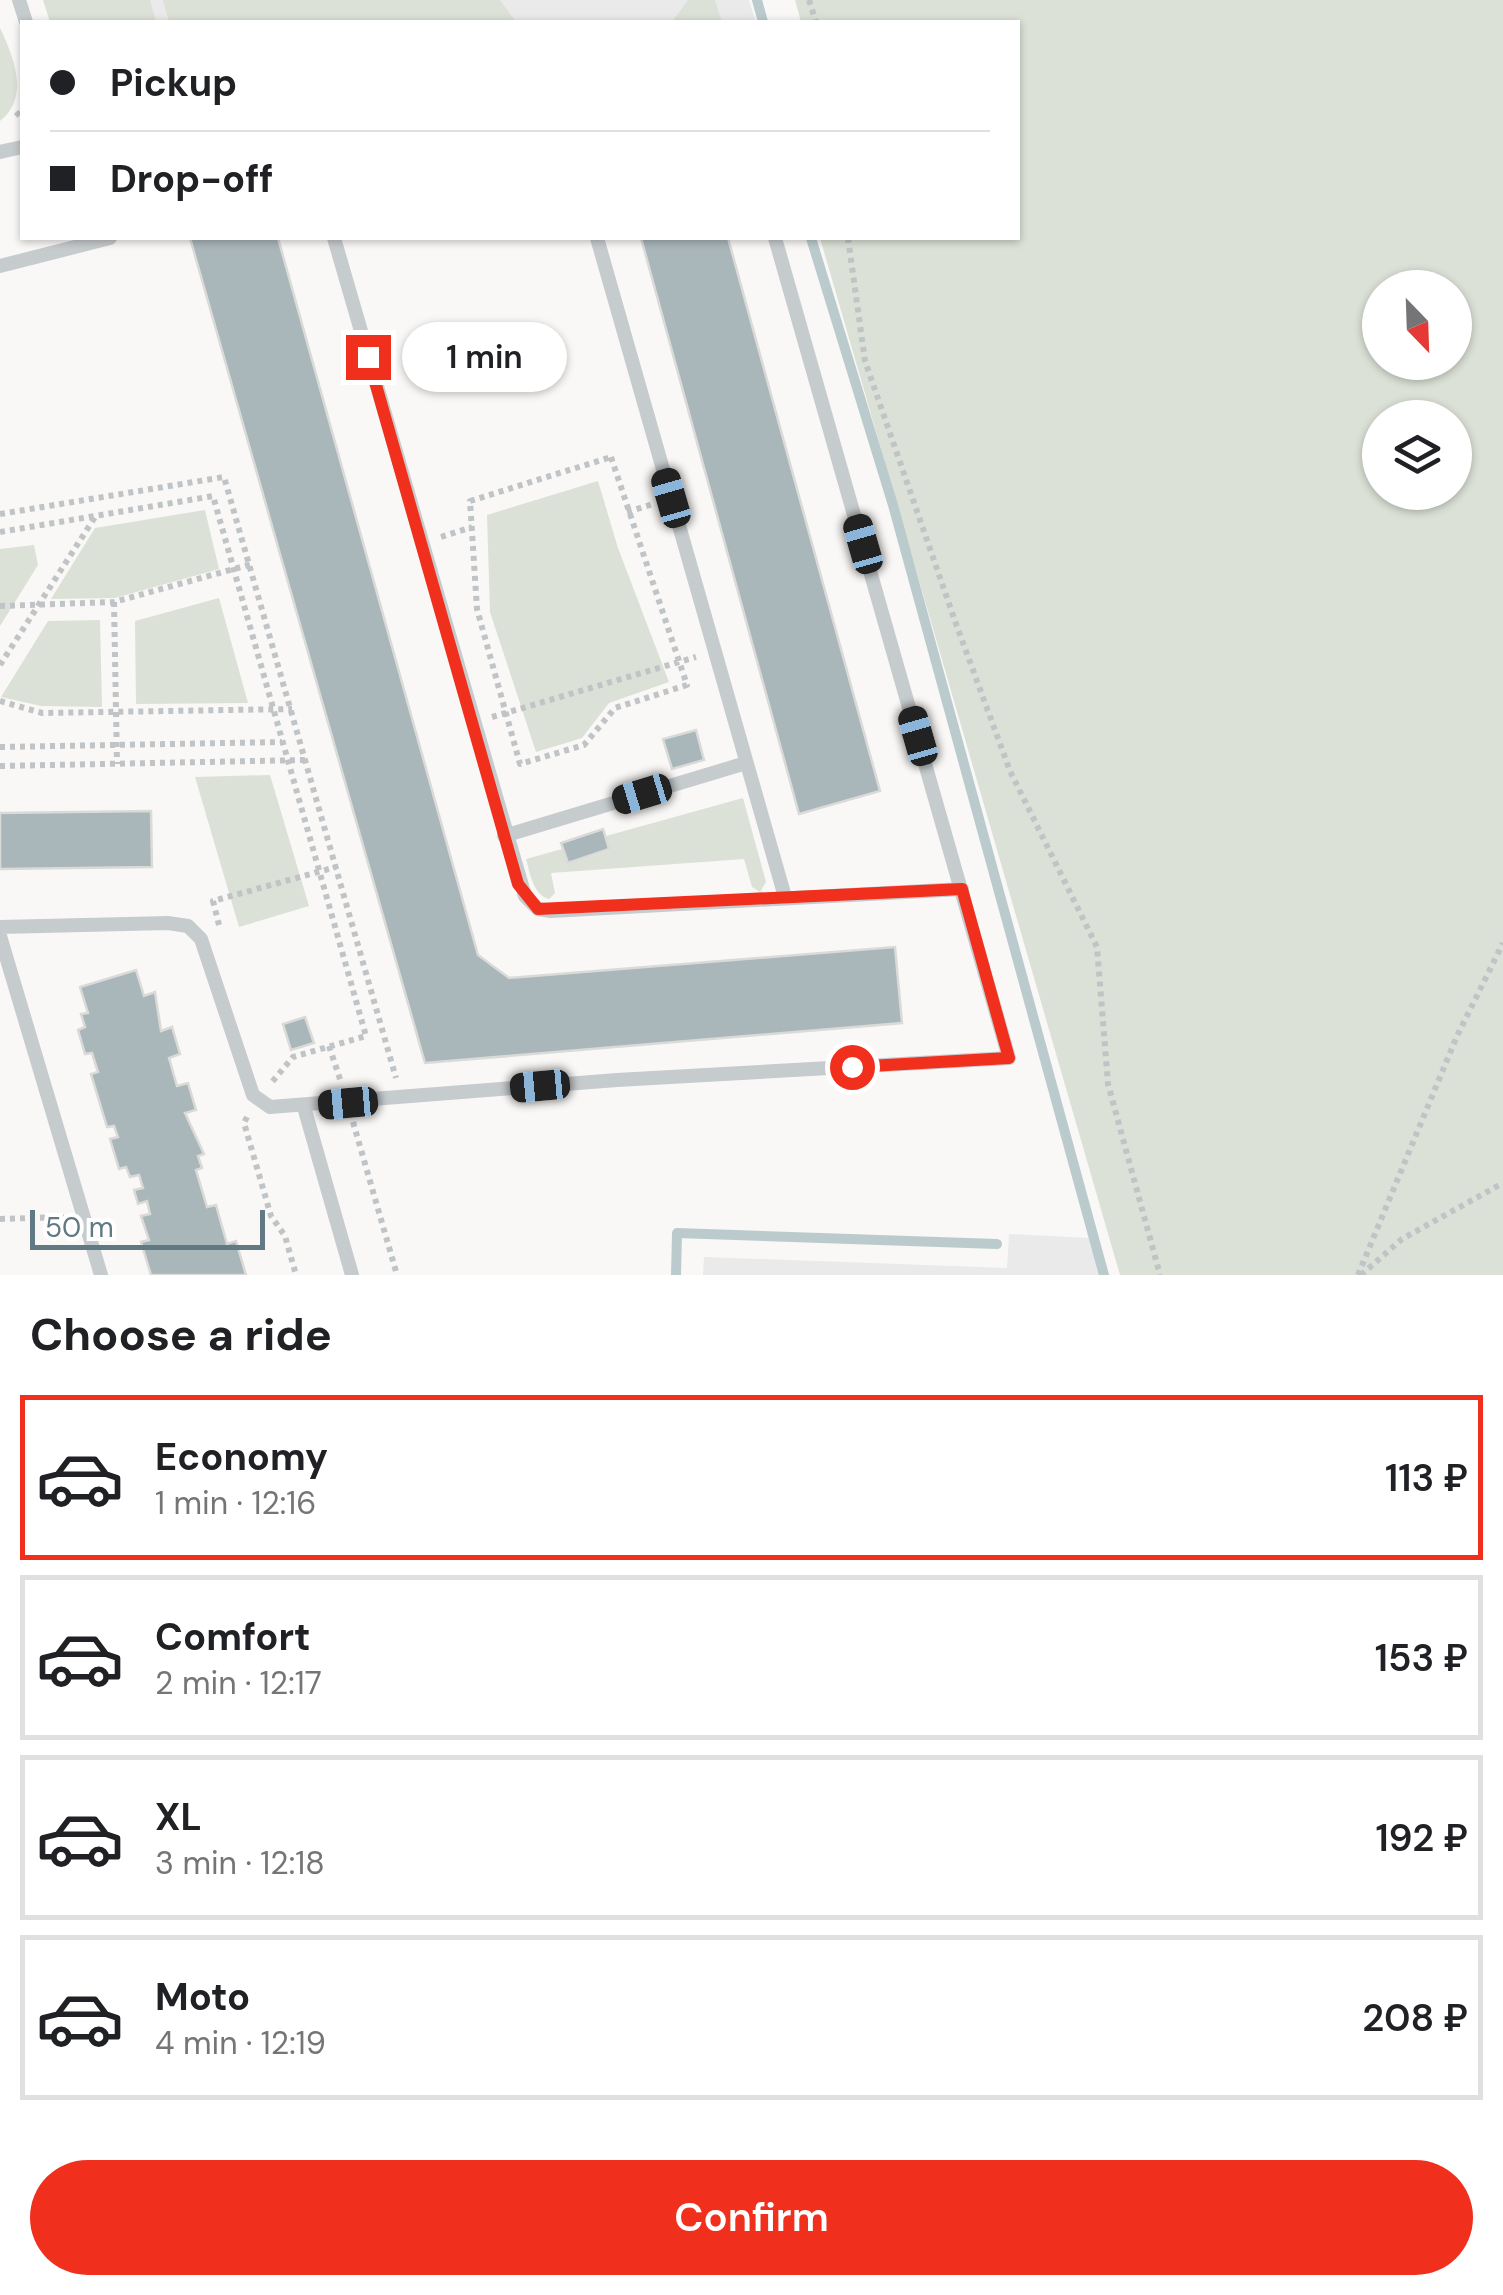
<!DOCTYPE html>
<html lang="en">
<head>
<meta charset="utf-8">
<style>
	body { margin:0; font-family:"DM Sans",sans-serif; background:#f6f6f6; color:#202124; height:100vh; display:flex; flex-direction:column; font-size:38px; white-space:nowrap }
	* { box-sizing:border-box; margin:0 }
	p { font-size:32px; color:#757577 }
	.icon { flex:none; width:55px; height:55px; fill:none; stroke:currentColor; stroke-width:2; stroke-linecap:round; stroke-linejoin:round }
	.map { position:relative; height:1275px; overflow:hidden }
	.drawer { display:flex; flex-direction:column; background:#fff; flex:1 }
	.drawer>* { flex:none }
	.top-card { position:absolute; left:20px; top:20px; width:1000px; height:220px; border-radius:0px; box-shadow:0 2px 8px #0004; display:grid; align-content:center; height:220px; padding:0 30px; background:#fff }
	.needle { width:65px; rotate:157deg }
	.controls { position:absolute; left:1362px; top:270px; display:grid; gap:20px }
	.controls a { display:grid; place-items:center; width:110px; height:110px; border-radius:50%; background:#fff; box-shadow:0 2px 8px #0004; font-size:50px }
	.scale { position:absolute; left:30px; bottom:25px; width:235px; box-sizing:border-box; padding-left:10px; border:5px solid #617983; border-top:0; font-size:28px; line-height:35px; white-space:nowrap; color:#617983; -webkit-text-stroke:8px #fff; paint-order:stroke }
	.end { position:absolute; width:45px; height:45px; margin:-22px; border:12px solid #f12f1d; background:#fff; box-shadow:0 0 0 5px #fff }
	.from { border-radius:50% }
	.bubble { position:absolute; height:70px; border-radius:35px; background:#fff; box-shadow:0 2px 8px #0004; font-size:32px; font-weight:600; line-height:70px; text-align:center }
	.car { position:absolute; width:30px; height:60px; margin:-30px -15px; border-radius:12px; box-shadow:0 0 8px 2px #0007; background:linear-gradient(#222 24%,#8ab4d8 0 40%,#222 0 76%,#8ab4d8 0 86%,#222 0) }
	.top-card b { display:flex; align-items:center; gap:35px; height:95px; font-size:38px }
	.top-card b+b { border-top:2px solid #e0e0e0 }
	.top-card i { width:25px; height:25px; background:#202124 }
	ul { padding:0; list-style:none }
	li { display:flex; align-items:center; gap:30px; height:165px; margin:0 20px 15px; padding:0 10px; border:5px solid #e0e0e0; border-radius:0px }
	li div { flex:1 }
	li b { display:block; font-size:38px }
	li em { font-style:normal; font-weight:600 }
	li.on { border-color:#f12f1d }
	li>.icon { width:90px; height:90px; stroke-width:1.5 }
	h2 { padding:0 30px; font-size:45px; line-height:120px }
	.action { display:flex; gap:20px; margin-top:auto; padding:20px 30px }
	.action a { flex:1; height:115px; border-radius:60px; background:#f12f1d; color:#fff; font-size:40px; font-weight:600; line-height:115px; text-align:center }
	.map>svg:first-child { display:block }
	.built { fill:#e9eae9 }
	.green { fill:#dbe1d6; fill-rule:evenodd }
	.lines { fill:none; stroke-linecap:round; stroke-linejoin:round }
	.stream { stroke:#bbcbcd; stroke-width:10 }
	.building { fill:#a9b6ba; stroke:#dadad8; stroke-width:2.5 }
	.path { stroke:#c1c4c6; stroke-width:6; stroke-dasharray:5 5; stroke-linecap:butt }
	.service { stroke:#c6cbce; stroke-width:14 }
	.route { stroke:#f12f1d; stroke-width:12 }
</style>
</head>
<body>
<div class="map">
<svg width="1503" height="1275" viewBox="0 0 1503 1275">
	<rect width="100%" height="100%" fill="#f9f8f6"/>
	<!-- built -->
	<path class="built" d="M 61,0 L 749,0 L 756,22 L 68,22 Z
		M 1009,1234 L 1090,1238 L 1100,1275 L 703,1275 L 704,1257 L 1007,1268 Z"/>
	<!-- green -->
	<path class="green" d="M 43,0 L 150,0 L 156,22 L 50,22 Z
		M 163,0 L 500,0 L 516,22 L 169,22 Z
		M 688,0 L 715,0 L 722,22 L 672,22 Z
		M 795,0 L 1503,0 L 1503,1275 L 1120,1275 L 820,238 L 1018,238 L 1018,22 L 801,22 ZM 1380,288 L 1455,288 L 1455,362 L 1380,362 ZM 1380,418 L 1455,418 L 1455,492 L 1380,492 Z
		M 0,28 C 14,57 30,98 0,121 Z
		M 598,481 L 618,548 L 669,682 L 609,703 L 582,738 L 536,752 L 490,612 L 487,515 Z
		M 205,510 L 219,569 L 115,598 L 51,599 L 95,528 Z
		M 34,545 L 38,565 L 0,626 L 0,549 Z
		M 219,598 L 248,703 L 136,704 L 135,621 Z
		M 100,620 L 102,707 L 41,706 L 1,697 L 48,621 Z
		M 270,775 L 309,906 L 239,927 L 195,777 Z
		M 743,798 L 766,882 L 760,892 L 752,887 L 744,859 L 551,873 L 555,893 L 549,899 C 533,895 530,873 526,859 L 562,849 L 568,864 L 610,850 L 606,836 Z"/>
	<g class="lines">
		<!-- stream -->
		<path class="stream" d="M 757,0 L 763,22
			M 811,238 L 893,505 L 1104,1275
			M 676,1275 L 677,1233 L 997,1244"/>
	</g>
	<!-- building -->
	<path class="building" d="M 190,238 L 278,238 L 478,955 L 509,978 L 895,947 L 902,1023 L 425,1063 Z
		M 641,238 L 728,238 L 880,791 L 799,814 Z
		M 696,730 L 704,760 L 672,769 L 663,739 Z
		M 151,811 L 152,867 L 0,869 L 0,813 Z
		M 603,829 L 609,849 L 568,863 L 561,843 Z
		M 136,970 L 144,996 L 155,992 L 161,1031 L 172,1027 L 180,1054 L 169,1058 L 177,1086 L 188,1083 L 196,1110 L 185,1113 L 204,1154 L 198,1156 L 202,1168 L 196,1170 L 207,1207 L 216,1205 L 227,1244 L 236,1241 L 246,1275 L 151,1275 L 141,1242 L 149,1240 L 141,1216 L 150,1214 L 147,1201 L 138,1204 L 134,1190 L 143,1188 L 139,1175 L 130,1177 L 126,1167 L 119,1169 L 110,1139 L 118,1137 L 114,1126 L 107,1127 L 91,1074 L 98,1072 L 92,1053 L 85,1054 L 78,1030 L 85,1027 L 81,1014 L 88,1013 L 80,987 Z
		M 305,1017 L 314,1043 L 291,1050 L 283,1024 Z"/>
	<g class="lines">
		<!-- path -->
		<path class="path" d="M 809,0 L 816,22
			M 21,85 L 22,85
			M 16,112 L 22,118
			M 848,238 L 865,361 L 955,621 L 1010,771 L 1097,947 L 1108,1084 L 1160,1275
			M 611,457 L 687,685 L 615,708 L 584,745 L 520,764 L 477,609 L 470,501 Z
			M 627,512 L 653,504
			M 0,514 L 224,477 L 396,1078
			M 0,532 L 213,496 L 366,1036 L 293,1057 L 272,1082
			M 441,537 L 472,527
			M 114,602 L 117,764
			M 0,606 L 114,602 L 252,564
			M 0,665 L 95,517
			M 0,701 L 42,713 L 292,709
			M 492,717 L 696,657
			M 0,747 L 282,742
			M 0,766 L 306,760
			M 219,925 L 213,901 L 336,867
			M 329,1046 L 341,1082
			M 247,1117 L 244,1123 L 271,1216 L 285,1236 L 296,1275
			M 353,1122 L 397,1275
			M 0,1219 L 64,1217
			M 1358,1275 L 1457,1036 L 1503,943
			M 1361,1275 L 1402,1239 L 1503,1183"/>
		<!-- service -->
		<path class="service" d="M 19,0 L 26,22
			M 0,152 L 22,147
			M 334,238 L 525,896 L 538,909 L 551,911 L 962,889
			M 597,238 L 785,897
			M 0,266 L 110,238
			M 504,836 L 746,763
			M 0,927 L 168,923 L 188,926 L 201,939 L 253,1095 L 270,1107 L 617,1080 L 1009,1058 L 775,238
			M 0,936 L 101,1275
			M 304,1107 L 352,1275"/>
	</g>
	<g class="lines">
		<!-- route -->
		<path class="route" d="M 368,357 L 518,884 L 538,909 L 962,889 L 1009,1058 L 852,1067"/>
	</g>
</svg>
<div class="controls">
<a><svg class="needle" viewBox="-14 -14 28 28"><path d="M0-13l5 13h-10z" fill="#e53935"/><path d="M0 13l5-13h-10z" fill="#757577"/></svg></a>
<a><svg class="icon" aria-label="layers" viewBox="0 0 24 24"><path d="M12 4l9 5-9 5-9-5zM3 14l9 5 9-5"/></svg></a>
</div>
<div class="scale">50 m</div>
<i class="end from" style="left:852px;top:1067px"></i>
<i class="end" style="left:368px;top:357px"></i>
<div class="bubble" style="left:402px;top:322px;width:165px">1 min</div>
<i class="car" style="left:671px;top:498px;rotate:344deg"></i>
<i class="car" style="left:863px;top:544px;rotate:344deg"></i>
<i class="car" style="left:918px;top:736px;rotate:344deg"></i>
<i class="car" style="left:642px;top:794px;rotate:253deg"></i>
<i class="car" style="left:540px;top:1086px;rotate:265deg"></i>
<i class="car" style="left:348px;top:1103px;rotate:265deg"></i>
<div class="top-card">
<b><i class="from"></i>Pickup</b>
<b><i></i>Drop-off</b>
</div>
</div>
<section class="drawer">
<h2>Choose a ride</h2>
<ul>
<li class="on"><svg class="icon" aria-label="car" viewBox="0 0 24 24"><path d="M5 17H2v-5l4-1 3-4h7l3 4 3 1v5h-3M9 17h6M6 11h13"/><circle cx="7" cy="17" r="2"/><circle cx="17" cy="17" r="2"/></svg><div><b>Economy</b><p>1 min · 12:16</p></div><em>113 ₽</em></li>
<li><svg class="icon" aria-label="car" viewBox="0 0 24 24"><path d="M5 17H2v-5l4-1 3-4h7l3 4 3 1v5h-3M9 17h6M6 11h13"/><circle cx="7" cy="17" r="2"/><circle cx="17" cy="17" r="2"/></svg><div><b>Comfort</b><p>2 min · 12:17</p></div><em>153 ₽</em></li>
<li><svg class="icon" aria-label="car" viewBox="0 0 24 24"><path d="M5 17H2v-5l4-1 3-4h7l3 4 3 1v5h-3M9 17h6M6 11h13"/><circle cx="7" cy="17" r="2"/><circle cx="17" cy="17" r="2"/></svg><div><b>XL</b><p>3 min · 12:18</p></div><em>192 ₽</em></li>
<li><svg class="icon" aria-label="car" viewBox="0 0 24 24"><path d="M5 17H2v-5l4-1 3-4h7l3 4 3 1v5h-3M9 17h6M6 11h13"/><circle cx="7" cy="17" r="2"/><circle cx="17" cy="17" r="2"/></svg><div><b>Moto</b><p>4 min · 12:19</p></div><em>208 ₽</em></li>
</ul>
<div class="action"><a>Confirm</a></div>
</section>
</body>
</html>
